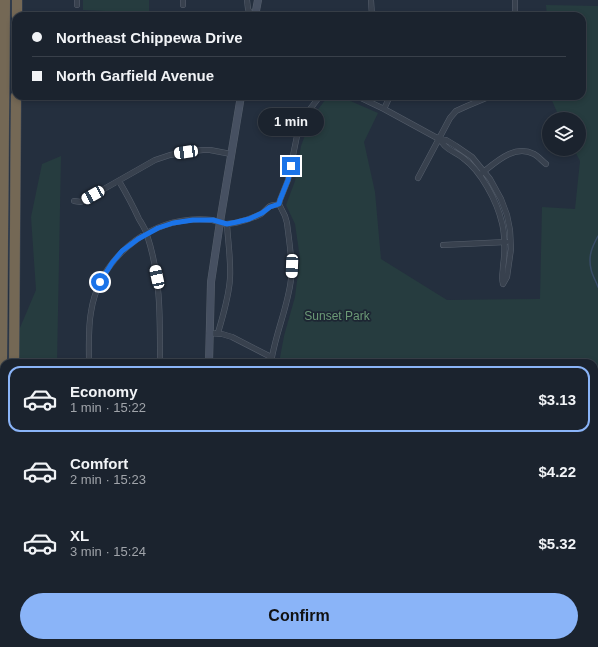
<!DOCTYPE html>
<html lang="en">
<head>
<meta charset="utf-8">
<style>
	body { margin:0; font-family:Arial,sans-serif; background:#282f3a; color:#f1f3f6; height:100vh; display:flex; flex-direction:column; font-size:15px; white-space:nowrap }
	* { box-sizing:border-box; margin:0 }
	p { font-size:13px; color:#a0a4aa }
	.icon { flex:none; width:22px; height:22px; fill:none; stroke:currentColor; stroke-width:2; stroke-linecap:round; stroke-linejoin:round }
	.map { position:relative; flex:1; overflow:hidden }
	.drawer { position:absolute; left:0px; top:359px; width:598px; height:288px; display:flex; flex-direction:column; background:#1b232e; border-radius:12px 12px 0 0; box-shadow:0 2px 6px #0003,0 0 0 1px #39404a }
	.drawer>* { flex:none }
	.top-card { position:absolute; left:12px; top:12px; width:574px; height:88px; border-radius:12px; box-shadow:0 2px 6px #0003,0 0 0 1px #39404a; display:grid; align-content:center; height:88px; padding:0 20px; background:#1b232e }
	.tools { position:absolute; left:542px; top:112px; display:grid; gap:8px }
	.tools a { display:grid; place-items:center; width:44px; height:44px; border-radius:50%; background:#1b232e; box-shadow:0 2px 6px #0003,0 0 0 1px #39404a; font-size:20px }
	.end { position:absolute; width:18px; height:18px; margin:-9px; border:5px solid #1a73e8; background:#fff; box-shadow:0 0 0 2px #fff }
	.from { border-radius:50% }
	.bubble { position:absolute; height:28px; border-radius:14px; background:#1b232e; box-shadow:0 2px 6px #0003,0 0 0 1px #39404a; font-size:13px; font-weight:600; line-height:28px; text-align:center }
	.car { position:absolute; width:12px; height:24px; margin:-12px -6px; border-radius:5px; box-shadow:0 0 3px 1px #0007; background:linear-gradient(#fff 24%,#345 0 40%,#fff 0 76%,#345 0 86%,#fff 0) }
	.top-card b { display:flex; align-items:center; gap:14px; height:38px; font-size:15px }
	.top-card b+b { border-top:1px solid #39404a }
	.top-card i { width:10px; height:10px; background:#f1f3f6 }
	ul { padding:7px 0 0; list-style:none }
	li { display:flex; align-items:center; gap:12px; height:66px; margin:0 8px 6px; padding:0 12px; border:2px solid transparent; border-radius:12px }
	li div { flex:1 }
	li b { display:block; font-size:15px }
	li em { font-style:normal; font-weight:600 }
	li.current { border-color:#8ab4f8 }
	li>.icon { width:36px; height:36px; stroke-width:1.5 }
	.button { display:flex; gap:8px; margin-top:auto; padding:8px 20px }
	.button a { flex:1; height:46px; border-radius:24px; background:#8ab4f8; color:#111; font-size:16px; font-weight:600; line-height:46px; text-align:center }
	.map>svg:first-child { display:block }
	.medical { fill:#32303f }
	.green { fill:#263c3f }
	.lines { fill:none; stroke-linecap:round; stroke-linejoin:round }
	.stream { stroke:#394c67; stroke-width:1.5 }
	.minor-casing { stroke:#565f6c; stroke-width:6 }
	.tertiary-casing { stroke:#565f6c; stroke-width:7 }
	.secondary-casing { stroke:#565f6c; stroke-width:8 }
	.motorway-casing { stroke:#434c59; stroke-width:11 }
	.minor { stroke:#38414e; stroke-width:5 }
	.tertiary { stroke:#38414e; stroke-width:6 }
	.secondary { stroke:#465061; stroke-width:7 }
	.motorway { stroke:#746855; stroke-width:10 }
	.route { stroke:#1a73e8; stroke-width:5 }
	.labels { text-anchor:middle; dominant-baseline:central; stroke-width:3.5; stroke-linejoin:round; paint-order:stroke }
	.park-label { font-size:12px; fill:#6b9a76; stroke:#1d2633 }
</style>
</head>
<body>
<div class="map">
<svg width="598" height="647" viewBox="0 0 598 647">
	<rect width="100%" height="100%" fill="#242f3e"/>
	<!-- medical -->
	<path class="medical" d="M 356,643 L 579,643 L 579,645 L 598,645 L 598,647 L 356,647 Z"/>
	<!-- green -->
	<path class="green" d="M 83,0 L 149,0 L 149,13 L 83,10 Z
		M 546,5 L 598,6 L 598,546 L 594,546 L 594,363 L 279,363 L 284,336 L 295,297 L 300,258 L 295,224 L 286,205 L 295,181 L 301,146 L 311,119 L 328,96 L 339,96 L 378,113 L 364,142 L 375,192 L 381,259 L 447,300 L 540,299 L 542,207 L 575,209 L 580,161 L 574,149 L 579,149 L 579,119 L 560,119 L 550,96 L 582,96 L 582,16 L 547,16 Z
		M 61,156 L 57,363 L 19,363 L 19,330 L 36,290 L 31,217 L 42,164 Z"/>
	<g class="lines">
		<!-- stream -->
		<path class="stream" d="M 598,236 C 592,247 588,256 591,269 C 592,275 596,281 598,287"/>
		<!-- minor casing -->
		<g class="minor-casing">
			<path id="minor" d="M 77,0 L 77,5
				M 247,0 L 248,9 L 252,16
				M 371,0 L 372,16
				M 183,5 L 183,0
				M 515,16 L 515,0
				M 357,96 L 384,109 L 439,139 L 446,140 L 456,146 L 472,157 L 490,179 L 501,199 L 507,215 L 510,230 L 511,249 L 507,277 L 503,284
				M 384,109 L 390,96
				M 439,139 C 441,141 443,144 445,146 C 450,151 457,153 463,158 C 481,171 497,201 502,223 C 505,235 505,253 503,266 C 503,273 501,277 503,284
				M 482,173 C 496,162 514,144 534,154 C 538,156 542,161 546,164
				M 418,178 L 450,118 L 456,111 L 467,106 L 491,96
				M 119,181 C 126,193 133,206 139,219 C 142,224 146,230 147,235 C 161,277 160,319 160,363
				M 74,201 L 81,202 L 155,160 L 170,155 L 194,151 L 203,150 L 210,150 L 231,154
				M 443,245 L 506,242
				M 209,333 L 222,334 L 232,337 L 271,357
				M 218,333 C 223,315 229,297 230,278 C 231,260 228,242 227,224
				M 89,363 C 89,346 88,328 91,312 C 98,266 136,229 181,221 C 192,219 202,219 212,220 C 217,221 222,224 226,224 C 229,224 232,223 235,223 C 244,221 253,218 261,214 C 264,212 267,208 270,206 C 273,205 276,205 279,204
				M 271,363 C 275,334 288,307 291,279 C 293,261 289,241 287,223 L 285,216 L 279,204 L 280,200 L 288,180 L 298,131 L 307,113 L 320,96
				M 67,643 L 68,647
				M 85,643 L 104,647
				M 187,643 L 188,647
				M 311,647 L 312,643"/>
		</g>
		<!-- tertiary casing -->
		<g class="tertiary-casing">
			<path id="tertiary" d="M 451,647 L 460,643
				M 558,647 L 559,643"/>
		</g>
		<!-- secondary casing -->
		<g class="secondary-casing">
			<path id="secondary" d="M 255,16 L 258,0
				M 209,363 L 211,282 L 220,222 L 241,96
				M 233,643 L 233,647"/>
		</g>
		<!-- motorway casing -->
		<g class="motorway-casing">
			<path id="motorway" d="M 17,16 L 17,0
				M 14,363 L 16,96
				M 0,597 L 5,0
				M 12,647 L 12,643"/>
		</g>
		<!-- minor -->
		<use href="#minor" class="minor"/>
		<!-- tertiary -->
		<use href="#tertiary" class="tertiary"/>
		<!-- secondary -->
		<use href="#secondary" class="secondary"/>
		<!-- motorway -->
		<use href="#motorway" class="motorway"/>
	</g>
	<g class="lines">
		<!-- route -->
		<path class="route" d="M 100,282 L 112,263 L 122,251 L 138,239 L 158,228 L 173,223 L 193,220 L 213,220 L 227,224 L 237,222 L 249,219 L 262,213 L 270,207 L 279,204 L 280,200 L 288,180 L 291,166"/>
	</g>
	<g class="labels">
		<!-- park labels -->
		<g class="park-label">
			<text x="337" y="316">Sunset Park</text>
		</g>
	</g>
</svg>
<div class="tools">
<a><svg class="icon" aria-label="layers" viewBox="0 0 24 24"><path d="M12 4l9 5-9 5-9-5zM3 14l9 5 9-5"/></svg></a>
</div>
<i class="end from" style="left:100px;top:282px"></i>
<i class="end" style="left:291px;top:166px"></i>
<div class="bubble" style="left:258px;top:108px;width:66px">1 min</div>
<i class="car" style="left:186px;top:152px;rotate:262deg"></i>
<i class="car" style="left:93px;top:195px;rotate:241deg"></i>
<i class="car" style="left:292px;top:266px;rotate:182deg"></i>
<i class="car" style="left:157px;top:277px;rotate:348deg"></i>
<div class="top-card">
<b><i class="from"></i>Northeast Chippewa Drive</b>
<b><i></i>North Garfield Avenue</b>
</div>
<section class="drawer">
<ul>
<li class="current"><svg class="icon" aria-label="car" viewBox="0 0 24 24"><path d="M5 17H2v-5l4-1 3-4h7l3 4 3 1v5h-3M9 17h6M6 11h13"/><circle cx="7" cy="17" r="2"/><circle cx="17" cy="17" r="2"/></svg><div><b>Economy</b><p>1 min · 15:22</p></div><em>$3.13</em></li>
<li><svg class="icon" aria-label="car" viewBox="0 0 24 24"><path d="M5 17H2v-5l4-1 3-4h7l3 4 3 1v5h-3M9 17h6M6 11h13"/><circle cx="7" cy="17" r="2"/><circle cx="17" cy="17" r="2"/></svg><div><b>Comfort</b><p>2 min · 15:23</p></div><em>$4.22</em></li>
<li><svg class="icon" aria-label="car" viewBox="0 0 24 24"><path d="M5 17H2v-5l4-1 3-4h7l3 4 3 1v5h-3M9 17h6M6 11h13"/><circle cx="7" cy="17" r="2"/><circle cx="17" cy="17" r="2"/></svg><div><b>XL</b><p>3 min · 15:24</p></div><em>$5.32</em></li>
</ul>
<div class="button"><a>Confirm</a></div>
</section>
</div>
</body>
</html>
